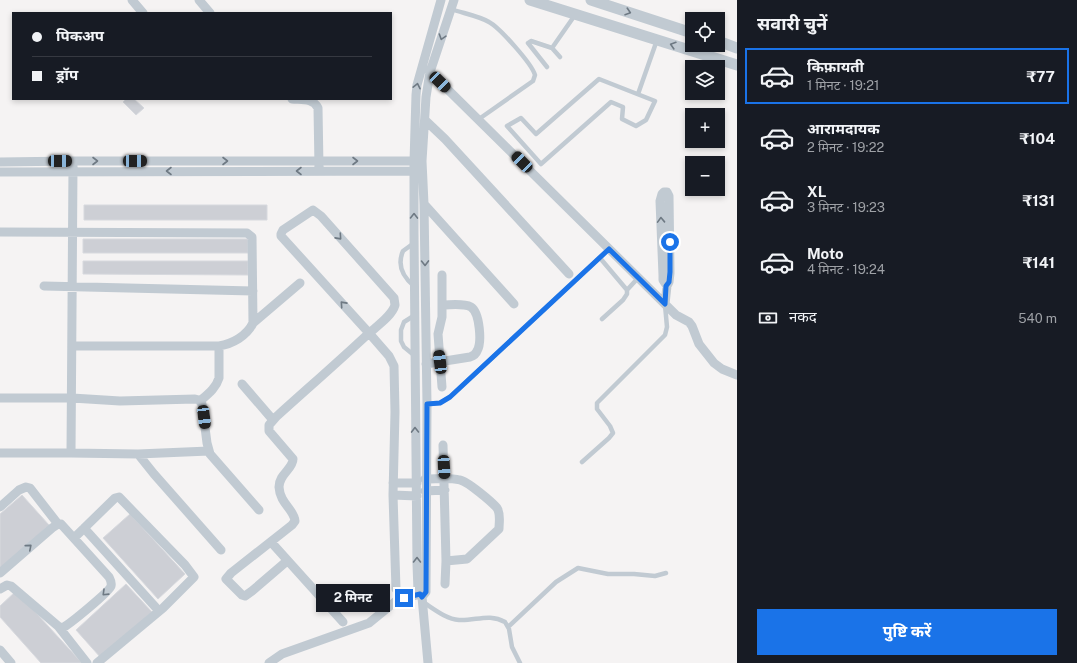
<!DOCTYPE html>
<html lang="hi">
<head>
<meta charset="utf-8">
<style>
	body { margin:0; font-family:"Public Sans","Noto Sans Devanagari",sans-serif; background:#20242c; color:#f1f3f6; height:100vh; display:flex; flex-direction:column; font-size:15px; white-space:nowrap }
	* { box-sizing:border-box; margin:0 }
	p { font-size:13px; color:#9ea1a6 }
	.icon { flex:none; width:22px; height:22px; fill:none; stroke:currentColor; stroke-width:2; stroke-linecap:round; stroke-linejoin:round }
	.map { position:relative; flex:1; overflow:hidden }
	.drawer { display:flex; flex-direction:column; background:#171b24; width:340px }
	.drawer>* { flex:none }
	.guide { position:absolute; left:12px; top:12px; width:380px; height:88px; border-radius:0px; box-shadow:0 2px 6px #0003; display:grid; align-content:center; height:88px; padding:0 20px; background:#171b24 }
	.tools { position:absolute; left:685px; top:12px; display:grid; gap:8px }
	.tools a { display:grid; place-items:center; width:40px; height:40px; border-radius:0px; background:#171b24; box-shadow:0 2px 6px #0003; font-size:20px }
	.end { position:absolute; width:18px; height:18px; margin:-9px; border:5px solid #1a73e8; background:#fff; box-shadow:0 0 0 2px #fff }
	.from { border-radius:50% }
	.bubble { position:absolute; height:28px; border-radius:0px; background:#171b24; box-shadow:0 2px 6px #0003; font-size:13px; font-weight:700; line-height:28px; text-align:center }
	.car { position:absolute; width:12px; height:24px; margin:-12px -6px; border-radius:5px; box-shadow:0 0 3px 1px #0007; background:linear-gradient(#222 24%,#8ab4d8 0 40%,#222 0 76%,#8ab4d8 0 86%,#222 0) }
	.guide b { display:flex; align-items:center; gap:14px; height:38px; font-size:15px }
	.guide b+b { border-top:1px solid #363941 }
	.guide i { width:10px; height:10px; background:#f1f3f6 }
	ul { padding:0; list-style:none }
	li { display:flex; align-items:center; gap:12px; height:56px; margin:0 8px 6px; padding:0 12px; border:2px solid transparent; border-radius:0px }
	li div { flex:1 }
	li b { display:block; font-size:15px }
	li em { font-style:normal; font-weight:700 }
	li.on { border-color:#1a73e8 }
	li>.icon { width:36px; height:36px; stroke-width:1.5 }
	h2 { padding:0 20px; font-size:18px; line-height:48px }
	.pay { display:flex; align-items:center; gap:10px; height:44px; padding:0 20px; font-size:15px }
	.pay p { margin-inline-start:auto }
	.cta { display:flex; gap:8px; margin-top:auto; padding:8px 20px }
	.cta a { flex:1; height:46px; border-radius:0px; background:#1a73e8; color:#fff; font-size:16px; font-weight:700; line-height:46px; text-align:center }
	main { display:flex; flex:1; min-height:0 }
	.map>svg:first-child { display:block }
	.building { fill:#cdcfd5; stroke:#d7d9de }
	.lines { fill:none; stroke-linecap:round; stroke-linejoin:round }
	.service { stroke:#c1cad2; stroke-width:4.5 }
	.minor { stroke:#c1cad2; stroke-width:9 }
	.tertiary { stroke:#c1cad2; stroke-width:11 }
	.oneway { stroke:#6e7983 }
	.route { stroke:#1a73e8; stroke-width:5 }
</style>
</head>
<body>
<main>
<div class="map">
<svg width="737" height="663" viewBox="0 0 737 663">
	<rect width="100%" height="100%" fill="#f5f3f3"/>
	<!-- building -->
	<path class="building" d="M 126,99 L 134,99 L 144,108 L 136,115 L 123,102 Z
		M 84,205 L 267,205 L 267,220 L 84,220 Z
		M 83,239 L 248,239 L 248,253 L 83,253 Z
		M 83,261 L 248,261 L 248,275 L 83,274 Z
		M 22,495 L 49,525 L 0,570 L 0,514 Z
		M 130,514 L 185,574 L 158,599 L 103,538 Z
		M 126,584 L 152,612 L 101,658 L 76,630 Z
		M 16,591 L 82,663 L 41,663 L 0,617 L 0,606 Z"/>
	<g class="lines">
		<!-- service -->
		<path class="service" d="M 451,9 C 462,13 479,16 489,22 C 500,28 532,64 535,75 L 533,81 L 479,119
			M 552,48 L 575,15
			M 547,67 L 528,43 L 531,41 L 552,48 L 560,57
			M 599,79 L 655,101 L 646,120 L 636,126 L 622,119 L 623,107 L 611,102 L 541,164 L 507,126 L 521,118 L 536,134 Z
			M 638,94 L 657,40
			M 600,258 L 627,290 L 638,278
			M 414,286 C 403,277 397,265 403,251 L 414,243
			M 602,319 L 623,300 L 627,294 L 627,290
			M 415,356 L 404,347 L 401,341 L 401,330 L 404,322 L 415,315
			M 427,404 L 440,403 L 450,397 L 609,249
			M 582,462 L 609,438 L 613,433 L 610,426 L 597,409 L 597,403 L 665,335 L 667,327 L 665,305
			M 423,602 C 434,609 446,619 459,620 C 476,621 489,613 505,622 L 509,629 L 512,647 L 520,663
			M 508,627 L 556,582 L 578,568 L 608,574 L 634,574 L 655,576 L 666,573"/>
		<!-- minor -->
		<path class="minor" d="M 132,0 L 143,13
			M 199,0 L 210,13
			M 428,70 L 676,315 L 689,322 L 692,326 L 699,344 L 714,363 L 722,369 L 737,375
			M 292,99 C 302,100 313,98 318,108 L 319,167
			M 425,120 L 445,139 L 569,274
			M 0,162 L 73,161 L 419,161
			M 0,172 L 421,171
			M 424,204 L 514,304
			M 0,232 L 247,233 L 252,237 L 253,323 C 247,336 232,344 219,346 L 72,346
			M 44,286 L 253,291
			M 665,304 L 667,286 L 669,282 L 670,273 L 669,196 L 667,192 L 664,192 L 662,194 L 660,201 L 663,275 L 663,280 L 667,286
			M 253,323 L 300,283
			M 426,364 L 470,357 C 473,356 476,354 477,351 C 482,343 480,313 471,307 C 463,303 451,305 443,305
			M 242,384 L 273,420
			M 442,387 L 438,334 L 442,317 L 442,275
			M 0,398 L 72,398 L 120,401 L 195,399 L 199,400 L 202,404 L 207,443 L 210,454 L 259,510
			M 200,401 C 208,394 216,388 219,378 L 219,346
			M 443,445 L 446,561 L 445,584
			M 0,453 L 71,453 L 138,454 L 209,451
			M 71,453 L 73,166
			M 138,454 L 154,474 L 221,550
			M 425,479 C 437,479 448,477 460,480 C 467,481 492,502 497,508 C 501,514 499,522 499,529 L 467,559 L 446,561
			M 393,483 L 417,483
			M 425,491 L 445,490
			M 393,495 L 417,496
			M 0,507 L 19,490 L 26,487 L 30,488 L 58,524
			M 84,528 L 159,611
			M 74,538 L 115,498 L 119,497 L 185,565 L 194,577 L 163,608 L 97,663
			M 271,542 L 343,622
			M 287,561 L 252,591 L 245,596 L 242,595 L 226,579 L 231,573 L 292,525 L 295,521 C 294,509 280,504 279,487 C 279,474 293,469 293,459 L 269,431 L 269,425 L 276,417 C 307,389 338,362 368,334 C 377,326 392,316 395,305 L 394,298 L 321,216 L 313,210 L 283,230 L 281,234 L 281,236 L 369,333 L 389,356 L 394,366 L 395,412 L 393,495 L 396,589
			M 0,573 L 52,528 L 58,524 L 61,524 L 109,577 C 110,579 112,582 111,586 C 110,591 69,625 62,628 L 58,626 L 11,586 L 7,585 L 0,589
			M 422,597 L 426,592 L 427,404 L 424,204 L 422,161 L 426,97 L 430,72 L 454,0
			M 58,626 L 87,663
			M 0,650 L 11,663
			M 269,663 L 282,654 L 369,623 L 396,601 L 420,594
			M 428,663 L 422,597 L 418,591 L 417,564 L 414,233 L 414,162 L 416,95 L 417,85 L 441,0"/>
		<!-- tertiary -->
		<path class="tertiary" d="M 530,0 L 737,65
			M 591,0 L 692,33
			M 718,41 L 737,48"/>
	</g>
	<!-- one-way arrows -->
	<defs><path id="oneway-chevron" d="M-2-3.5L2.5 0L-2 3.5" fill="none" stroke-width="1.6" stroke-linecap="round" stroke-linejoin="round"/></defs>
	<g class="oneway">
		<use href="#oneway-chevron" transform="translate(628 12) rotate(18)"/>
		<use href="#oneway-chevron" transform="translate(442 37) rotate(108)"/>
		<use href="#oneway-chevron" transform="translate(673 45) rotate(-163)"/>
		<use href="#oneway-chevron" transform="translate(417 86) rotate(-78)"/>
		<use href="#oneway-chevron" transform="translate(95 161)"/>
		<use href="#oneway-chevron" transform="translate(225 161)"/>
		<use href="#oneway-chevron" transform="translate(355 161)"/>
		<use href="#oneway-chevron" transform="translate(169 171) rotate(180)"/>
		<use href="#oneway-chevron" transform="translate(299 171) rotate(180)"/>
		<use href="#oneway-chevron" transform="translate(414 216) rotate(-89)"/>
		<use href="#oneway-chevron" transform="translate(661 220) rotate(-92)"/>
		<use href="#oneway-chevron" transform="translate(339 237) rotate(48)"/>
		<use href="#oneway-chevron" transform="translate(425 263) rotate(89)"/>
		<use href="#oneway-chevron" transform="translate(343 304) rotate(-132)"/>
		<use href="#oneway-chevron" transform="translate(415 430) rotate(-91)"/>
		<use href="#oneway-chevron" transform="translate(29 547) rotate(-41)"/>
		<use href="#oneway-chevron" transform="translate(417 560) rotate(-90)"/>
		<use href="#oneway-chevron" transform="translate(105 593) rotate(136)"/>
	</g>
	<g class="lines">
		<!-- route -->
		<path class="route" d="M 404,598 L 420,594 L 422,597 L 426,592 L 427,404 L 440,403 L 450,397 L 609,249 L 665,304 L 666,286 L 669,282 L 670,272 L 670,242"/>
	</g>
</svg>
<div class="tools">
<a><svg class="icon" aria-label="locate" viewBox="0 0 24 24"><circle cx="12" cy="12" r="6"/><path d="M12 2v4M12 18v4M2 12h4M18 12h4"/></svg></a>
<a><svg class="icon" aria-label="layers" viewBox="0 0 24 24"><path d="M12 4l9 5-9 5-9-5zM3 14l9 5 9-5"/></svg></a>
<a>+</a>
<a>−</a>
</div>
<i class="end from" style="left:670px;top:242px"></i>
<i class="end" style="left:404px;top:598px"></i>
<div class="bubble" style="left:316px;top:584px;width:74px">2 मिनट</div>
<i class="car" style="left:440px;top:82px;rotate:134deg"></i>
<i class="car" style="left:60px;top:161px;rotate:90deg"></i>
<i class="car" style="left:135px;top:161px;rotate:90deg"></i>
<i class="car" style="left:522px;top:162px;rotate:315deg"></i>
<i class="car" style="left:440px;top:362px;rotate:353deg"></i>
<i class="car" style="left:204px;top:417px;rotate:173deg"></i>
<i class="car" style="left:444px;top:467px;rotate:177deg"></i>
<div class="guide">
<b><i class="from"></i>पिकअप</b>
<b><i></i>ड्रॉप</b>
</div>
</div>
<section class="drawer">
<h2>सवारी चुनें</h2>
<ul>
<li class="on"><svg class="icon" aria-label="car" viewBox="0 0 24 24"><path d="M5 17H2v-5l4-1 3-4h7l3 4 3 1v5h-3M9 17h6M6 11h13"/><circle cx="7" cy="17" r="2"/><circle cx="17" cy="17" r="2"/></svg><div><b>किफ़ायती</b><p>1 मिनट · 19:21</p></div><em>₹77</em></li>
<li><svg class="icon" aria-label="car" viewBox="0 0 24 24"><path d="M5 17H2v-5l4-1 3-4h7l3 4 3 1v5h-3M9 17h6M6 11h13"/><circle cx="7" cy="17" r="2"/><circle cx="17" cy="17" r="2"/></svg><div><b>आरामदायक</b><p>2 मिनट · 19:22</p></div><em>₹104</em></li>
<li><svg class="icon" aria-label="car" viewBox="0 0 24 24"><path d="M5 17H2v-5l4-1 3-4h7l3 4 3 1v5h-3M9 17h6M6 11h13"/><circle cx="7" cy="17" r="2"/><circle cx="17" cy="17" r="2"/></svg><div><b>XL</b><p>3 मिनट · 19:23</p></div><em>₹131</em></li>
<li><svg class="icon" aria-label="car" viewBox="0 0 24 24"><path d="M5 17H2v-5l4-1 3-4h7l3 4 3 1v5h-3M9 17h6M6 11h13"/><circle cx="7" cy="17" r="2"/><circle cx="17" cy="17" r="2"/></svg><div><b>Moto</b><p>4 मिनट · 19:24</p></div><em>₹141</em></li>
</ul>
<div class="pay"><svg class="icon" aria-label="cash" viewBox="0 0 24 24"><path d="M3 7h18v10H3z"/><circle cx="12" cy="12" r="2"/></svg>नकद<p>540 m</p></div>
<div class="cta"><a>पुष्टि करें</a></div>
</section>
</main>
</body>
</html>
